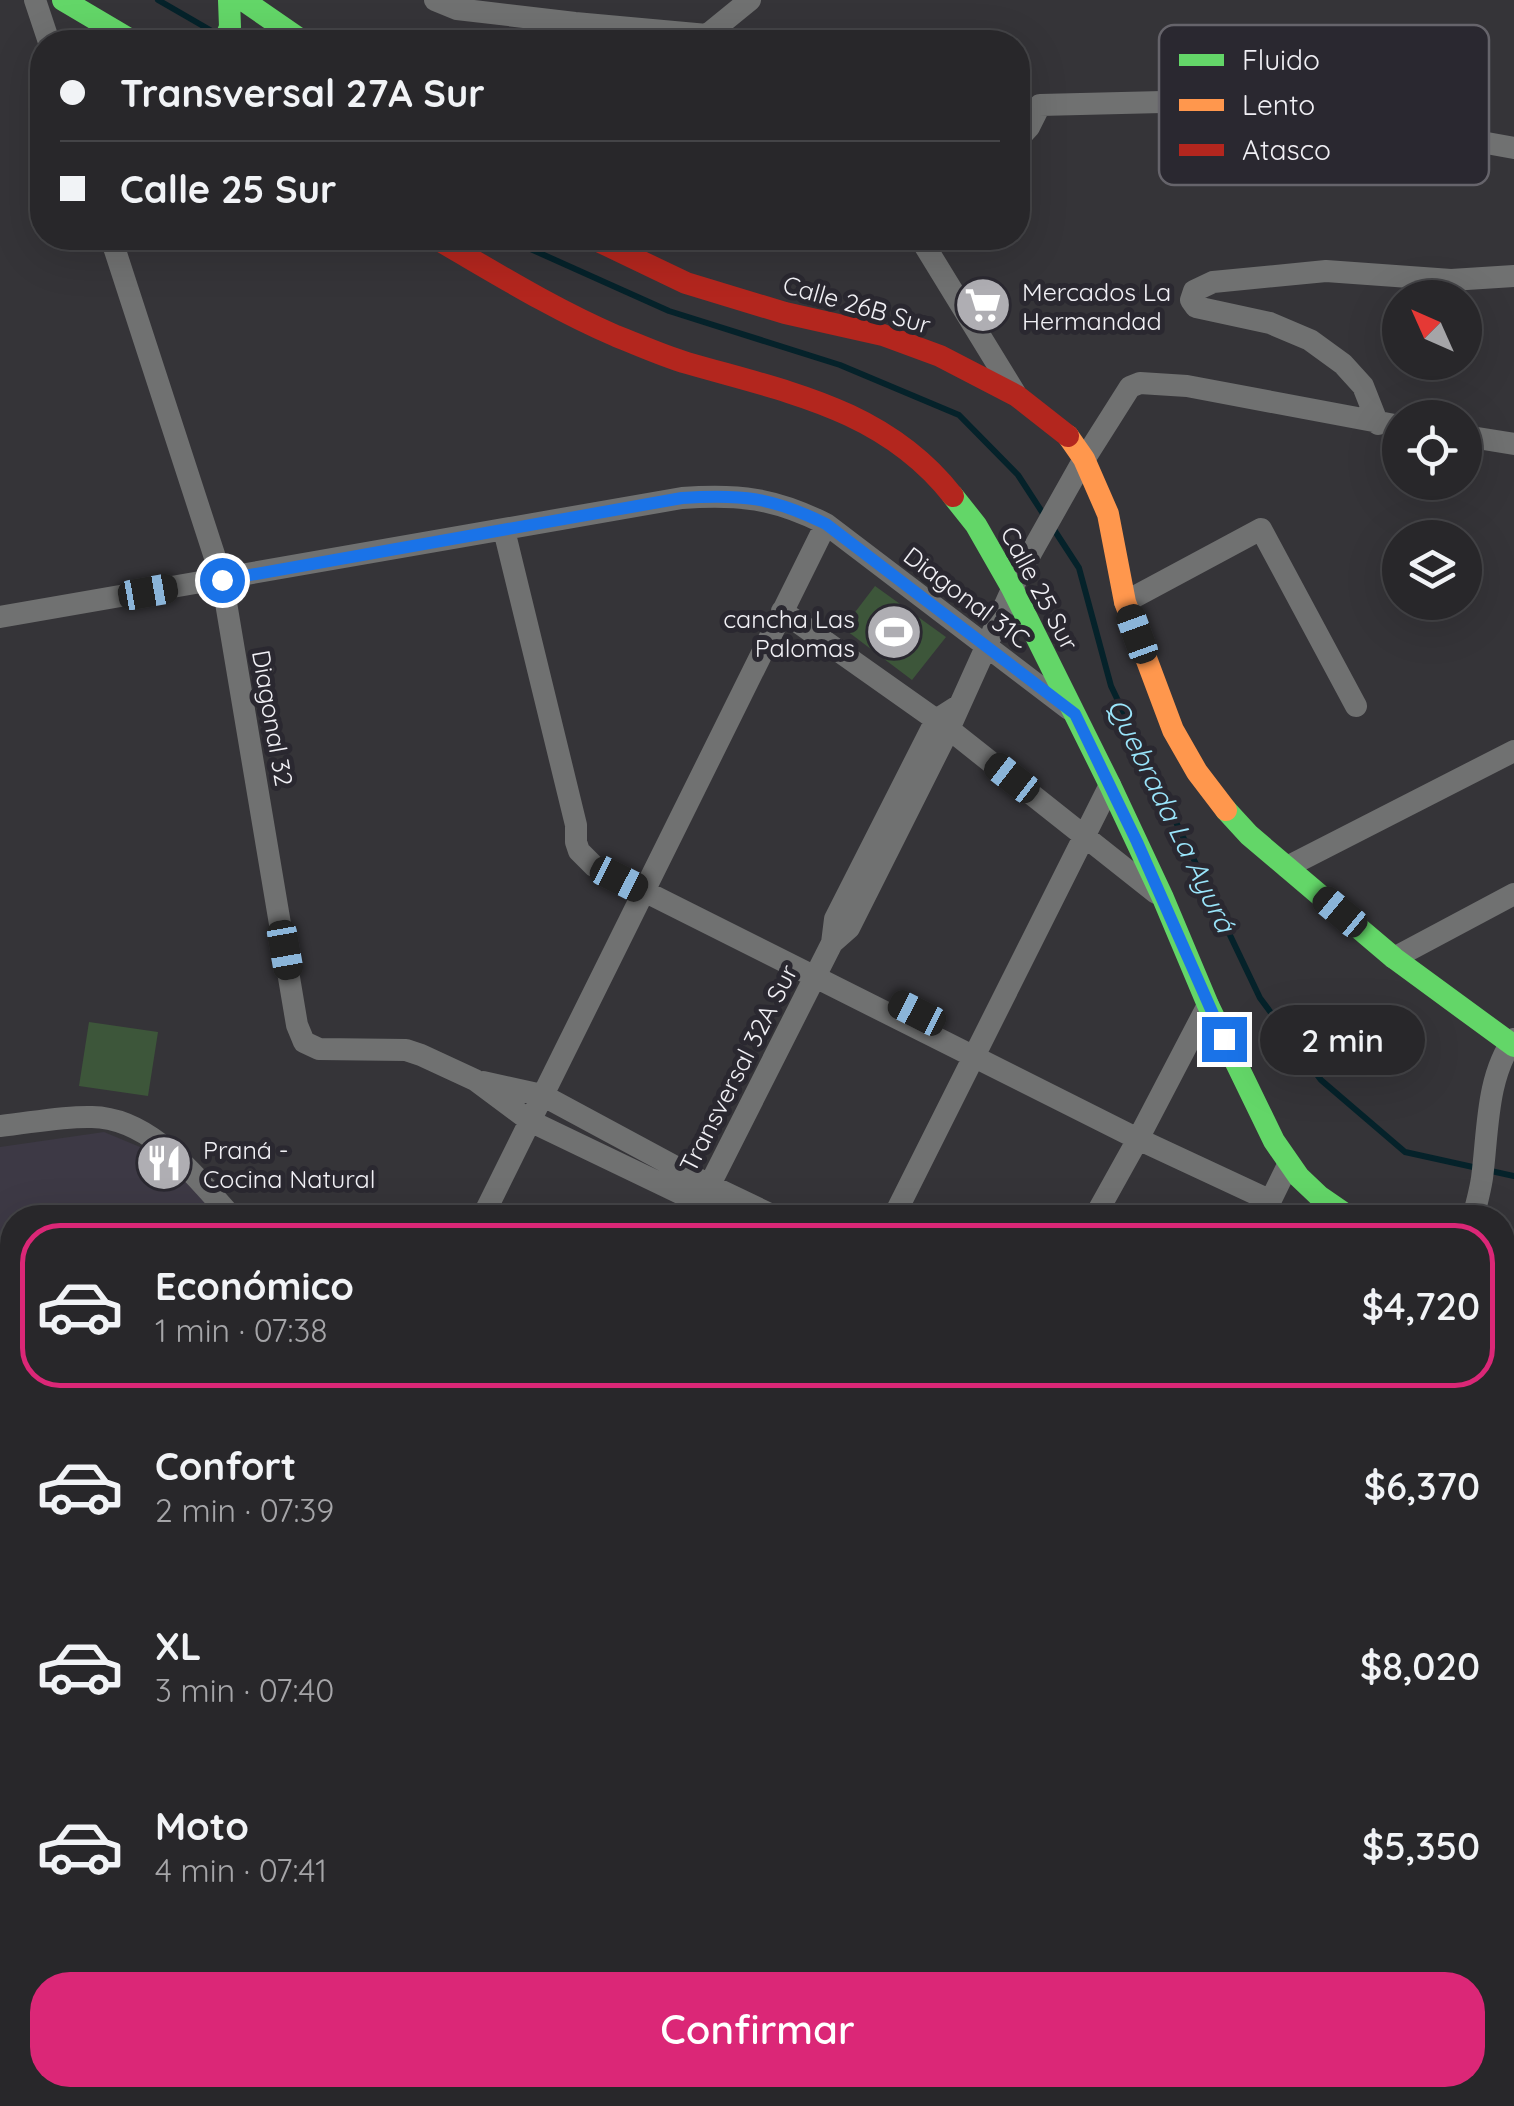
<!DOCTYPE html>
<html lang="es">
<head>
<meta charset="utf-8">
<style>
	body { margin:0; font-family:Quicksand,sans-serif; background:#343336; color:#f1f3f6; height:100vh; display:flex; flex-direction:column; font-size:38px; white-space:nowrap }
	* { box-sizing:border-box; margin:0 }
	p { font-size:32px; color:#a5a5a8 }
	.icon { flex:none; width:55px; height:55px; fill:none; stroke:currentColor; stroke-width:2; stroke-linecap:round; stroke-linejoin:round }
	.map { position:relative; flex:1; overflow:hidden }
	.panel { position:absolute; left:0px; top:1205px; width:1515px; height:902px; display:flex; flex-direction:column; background:#28272a; border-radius:40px 40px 0 0; box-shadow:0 10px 40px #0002,0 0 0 2px #444447 }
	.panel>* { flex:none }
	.banner { position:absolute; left:30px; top:30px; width:1000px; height:220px; border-radius:40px; box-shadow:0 10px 40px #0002,0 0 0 2px #444447; display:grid; align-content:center; height:220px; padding:0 30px; background:#28272a }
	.needle { width:65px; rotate:315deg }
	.tools { position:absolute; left:1382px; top:280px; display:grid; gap:20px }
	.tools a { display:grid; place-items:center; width:100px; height:100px; border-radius:50%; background:#28272a; box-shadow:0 10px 40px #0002,0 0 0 2px #444447; font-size:50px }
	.end { position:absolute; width:45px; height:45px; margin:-22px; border:12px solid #1a73e8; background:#fff; box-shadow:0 0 0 5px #fff }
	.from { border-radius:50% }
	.bubble { position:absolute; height:70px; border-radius:35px; background:#28272a; box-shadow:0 10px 40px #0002,0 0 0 2px #444447; font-size:32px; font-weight:600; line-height:70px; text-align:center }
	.car { position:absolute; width:30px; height:60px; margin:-30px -15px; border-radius:12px; box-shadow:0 0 8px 2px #0007; background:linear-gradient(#222 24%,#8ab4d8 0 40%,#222 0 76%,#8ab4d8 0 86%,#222 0) }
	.banner b { display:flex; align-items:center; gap:35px; height:95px; font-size:38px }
	.banner b+b { border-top:2px solid #444447 }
	.banner i { width:25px; height:25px; background:#f1f3f6 }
	ul { padding:18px 0 0; list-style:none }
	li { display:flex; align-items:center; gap:30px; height:165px; margin:0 20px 15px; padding:0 10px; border:5px solid transparent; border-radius:40px }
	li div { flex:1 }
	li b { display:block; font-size:38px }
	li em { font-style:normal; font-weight:600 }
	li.selected { border-color:#db2777 }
	li>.icon { width:90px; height:90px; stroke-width:1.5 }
	.primary-button { display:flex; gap:20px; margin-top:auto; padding:20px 30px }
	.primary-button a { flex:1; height:115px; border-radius:40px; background:#db2777; color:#fff; font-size:40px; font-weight:600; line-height:115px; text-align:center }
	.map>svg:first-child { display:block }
	.built { fill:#3d3945 }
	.pitch { fill:#3d563a }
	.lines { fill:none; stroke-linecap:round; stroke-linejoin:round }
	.stream { stroke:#05222a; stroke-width:6 }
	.street { stroke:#707171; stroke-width:22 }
	.fast { stroke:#63d668; stroke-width:22 }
	.slow { stroke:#ff974d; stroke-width:22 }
	.jam { stroke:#b3261e; stroke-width:22 }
	.route { stroke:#1a73e8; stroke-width:12 }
	.labels { text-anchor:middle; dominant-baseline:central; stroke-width:10; stroke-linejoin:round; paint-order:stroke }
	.poi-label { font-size:25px; fill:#f1f0f5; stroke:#2a2830; text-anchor:start }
	.street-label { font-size:25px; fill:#f1f0f5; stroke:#2a2830 }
	.water-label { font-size:28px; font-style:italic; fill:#9ae5fb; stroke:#2a2830 }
	.key { fill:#2a2830; stroke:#66646b; stroke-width:2.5 }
	.key-label { font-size:28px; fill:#f1f0f5 }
</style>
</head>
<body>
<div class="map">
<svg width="1514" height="2106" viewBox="0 0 1514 2106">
	<rect width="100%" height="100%" fill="#353438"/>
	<!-- built -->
	<path class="built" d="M 104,1132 L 176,1162 L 218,1217 L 12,1218 L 12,1404 L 0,1413 L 0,1147 Z"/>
	<!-- pitch -->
	<path class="pitch" d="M 875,586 L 946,637 L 912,680 L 843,628 Z
		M 89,1022 L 158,1032 L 148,1096 L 79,1086 Z"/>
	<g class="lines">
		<!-- stream -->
		<path class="stream" d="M 158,0 L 217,34
			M 506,238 L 669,311 L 840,365 L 959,415 L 1018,475 L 1044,515
			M 1051,525 L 1079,568 L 1111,686 L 1260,998 L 1321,1080 L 1405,1152 L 1514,1176"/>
		<!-- street -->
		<path class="street" d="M 35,0 L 49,42
			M 435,0 L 457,9 L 575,23 L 707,35 L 717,42
			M 707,35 L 750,0
			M 1018,139 L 1029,127 L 1040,105 L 1203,101 L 1297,90 L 1328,96 L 1367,114 L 1409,129 L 1514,148
			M 111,238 L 222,579 L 297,1025 L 304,1042 L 319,1049 L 406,1050 L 421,1055 L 475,1080 L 530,1121 L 732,1218
			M 920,238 L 1015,393
			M 1378,424 L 1363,386 L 1343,364 L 1310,340 L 1270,323 L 1196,307 L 1191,300 L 1194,291 L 1213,282 L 1326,271 L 1451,280 L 1514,276
			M 1465,436 L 1514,444
			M 504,530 L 576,825 L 576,842 L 579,851 L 594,866 L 1138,1139 L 1271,1201
			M 1125,602 L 1261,529 L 1356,706
			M 782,611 L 949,729 L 1156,893
			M 0,617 L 682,498 C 739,494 774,498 826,524 L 1069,709
			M 1287,867 L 1514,751
			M 832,943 L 849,928 L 949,729 L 1018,576 L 1080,466 L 1130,387 L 1140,383 L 1187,386 L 1400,426
			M 1394,958 L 1514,894
			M 483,1082 L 542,1095 L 709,1185 L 778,1218
			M 0,1126 C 30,1123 62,1116 92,1117 C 152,1118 196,1178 233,1218
			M 482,1218 L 826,524
			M 693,1218 L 832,943 L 835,919 L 936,720 L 958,706
			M 893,1218 L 1110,785
			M 1094,1218 L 1138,1139 L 1208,1005
			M 1262,1218 L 1288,1165
			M 1473,1218 C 1476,1205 1480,1192 1482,1178 C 1488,1134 1486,1076 1514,1039
			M 0,1507 L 12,1497
			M 1502,1535 L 1514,1508
			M 1502,1558 L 1514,1563
			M 1502,1823 L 1514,1828
			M 1502,1924 L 1514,1898
			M 892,2095 L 914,2106
			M 928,2095 L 951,2106
			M 1487,2095 L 1511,2106
			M 450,2106 L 455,2095
			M 631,2106 L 637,2095
			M 823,2106 L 828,2095
			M 1105,2106 L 1110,2095
			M 1260,2106 L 1265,2095
			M 1424,2106 L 1429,2095"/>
		<!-- fast -->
		<path class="fast" d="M 63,0 L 134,42
			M 243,0 L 304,42
			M 224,42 L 230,27 L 229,0
			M 953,496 L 976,525 L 1012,588 L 1110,785 L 1163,898 L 1208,1005 L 1274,1141 L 1299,1177 L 1319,1196 L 1351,1218
			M 1226,810 L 1249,835 L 1394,958 L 1514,1046
			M 0,2013 L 12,2040
			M 75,2095 L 79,2106"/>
		<!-- slow -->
		<path class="slow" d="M 1068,436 L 1084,459 L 1108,514 L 1125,602 L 1173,730 L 1197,772 L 1226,810
			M 1502,1283 L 1514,1288
			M 38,2095 L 43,2106"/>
		<!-- jam -->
		<path class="jam" d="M 435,238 C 494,272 553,309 616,336 C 639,345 663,356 687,363 C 787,392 885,409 953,496
			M 592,238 L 686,283 L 785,313 L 883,335 L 940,356 L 1017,396 L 1068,436
			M 0,1711 L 12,1722
			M 0,1908 L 12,1940
			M 320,2095 L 326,2106"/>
	</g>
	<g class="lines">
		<!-- route -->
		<path class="route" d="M 222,580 L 682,498 C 741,494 772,497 826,524 L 1075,714 L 1137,842 L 1224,1039"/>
	</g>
	<!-- icons -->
	<defs>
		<g id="supermarket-disc" transform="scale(2.875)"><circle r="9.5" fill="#afaeb3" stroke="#2a2830"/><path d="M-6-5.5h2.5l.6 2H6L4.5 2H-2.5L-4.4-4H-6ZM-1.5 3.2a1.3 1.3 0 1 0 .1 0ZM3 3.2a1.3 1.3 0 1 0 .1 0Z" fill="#fff"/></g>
		<g id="stadium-disc" transform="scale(2.875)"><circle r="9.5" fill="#afaeb3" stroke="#2a2830"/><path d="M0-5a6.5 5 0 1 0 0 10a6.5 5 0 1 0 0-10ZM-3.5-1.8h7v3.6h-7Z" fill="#fff"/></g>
		<g id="restaurant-disc" transform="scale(2.875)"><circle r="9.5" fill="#afaeb3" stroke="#2a2830"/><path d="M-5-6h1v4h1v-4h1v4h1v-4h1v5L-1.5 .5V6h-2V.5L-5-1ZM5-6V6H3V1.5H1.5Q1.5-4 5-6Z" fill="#fff"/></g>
	</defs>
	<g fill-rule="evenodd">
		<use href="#supermarket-disc" x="983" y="305"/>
		<use href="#stadium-disc" x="894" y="632"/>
		<use href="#restaurant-disc" x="164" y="1163"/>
	</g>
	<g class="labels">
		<!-- poi labels -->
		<g class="poi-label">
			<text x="1022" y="291">Mercados La<tspan x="1022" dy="29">Hermandad</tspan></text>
			<text x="855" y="618" text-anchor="end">cancha Las<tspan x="855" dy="29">Palomas</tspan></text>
			<text x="203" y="1149">Praná -<tspan x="203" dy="29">Cocina Natural</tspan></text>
		</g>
		<!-- street labels -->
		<g class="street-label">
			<text transform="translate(857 304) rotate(16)">Calle 26B Sur</text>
			<text transform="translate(1040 588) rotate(62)">Calle 25 Sur</text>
			<text transform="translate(967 597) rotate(37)">Diagonal 31C</text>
			<text transform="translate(273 718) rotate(80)">Diagonal 32</text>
			<text transform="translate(738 1068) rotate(-63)">Transversal 32A Sur</text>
		</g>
		<!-- water labels -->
		<g class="water-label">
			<text transform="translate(1172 815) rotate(64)">Quebrada La Ayurá</text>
		</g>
	</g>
	<!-- legend -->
	<rect x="1159" y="25" width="330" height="160" rx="15" class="key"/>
	<rect x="1179" y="54" width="45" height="12" fill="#63d668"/>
	<rect x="1179" y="99" width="45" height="12" fill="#ff974d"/>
	<rect x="1179" y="144" width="45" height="12" fill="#b3261e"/>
	<g class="key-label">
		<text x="1242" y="70">Fluido</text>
		<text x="1242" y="115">Lento</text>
		<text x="1242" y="160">Atasco</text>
	</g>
</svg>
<div class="tools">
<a><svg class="needle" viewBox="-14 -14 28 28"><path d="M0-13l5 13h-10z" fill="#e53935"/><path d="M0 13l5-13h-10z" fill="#a5a5a8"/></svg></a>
<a><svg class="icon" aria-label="locate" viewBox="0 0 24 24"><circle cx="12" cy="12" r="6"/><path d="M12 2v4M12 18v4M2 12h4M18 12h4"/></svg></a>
<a><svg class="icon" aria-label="layers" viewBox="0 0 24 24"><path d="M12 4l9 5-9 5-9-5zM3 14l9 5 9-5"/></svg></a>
</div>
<i class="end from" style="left:222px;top:580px"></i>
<i class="end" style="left:1224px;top:1039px"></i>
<div class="bubble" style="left:1260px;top:1005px;width:165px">2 min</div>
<i class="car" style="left:148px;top:592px;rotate:80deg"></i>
<i class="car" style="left:1137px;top:634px;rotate:340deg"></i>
<i class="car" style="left:1012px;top:778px;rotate:308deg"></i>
<i class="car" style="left:619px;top:879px;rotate:117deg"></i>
<i class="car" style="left:1340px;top:912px;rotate:310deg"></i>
<i class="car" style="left:285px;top:950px;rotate:170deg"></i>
<i class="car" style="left:917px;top:1013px;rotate:297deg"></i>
<div class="banner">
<b><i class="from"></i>Transversal 27A Sur</b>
<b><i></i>Calle 25 Sur</b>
</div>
<section class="panel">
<ul>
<li class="selected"><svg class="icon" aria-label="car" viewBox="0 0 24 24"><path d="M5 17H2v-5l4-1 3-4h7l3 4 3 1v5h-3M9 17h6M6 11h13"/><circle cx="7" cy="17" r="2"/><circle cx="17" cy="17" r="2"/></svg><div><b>Económico</b><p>1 min · 07:38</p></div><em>$4,720</em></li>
<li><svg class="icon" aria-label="car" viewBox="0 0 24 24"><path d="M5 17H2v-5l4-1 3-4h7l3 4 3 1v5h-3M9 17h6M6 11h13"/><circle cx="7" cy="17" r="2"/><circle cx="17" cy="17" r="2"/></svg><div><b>Confort</b><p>2 min · 07:39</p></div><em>$6,370</em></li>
<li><svg class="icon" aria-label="car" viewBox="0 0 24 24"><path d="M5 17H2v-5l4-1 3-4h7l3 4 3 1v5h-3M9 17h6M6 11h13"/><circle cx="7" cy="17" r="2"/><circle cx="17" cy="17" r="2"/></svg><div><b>XL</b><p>3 min · 07:40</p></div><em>$8,020</em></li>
<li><svg class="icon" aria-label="car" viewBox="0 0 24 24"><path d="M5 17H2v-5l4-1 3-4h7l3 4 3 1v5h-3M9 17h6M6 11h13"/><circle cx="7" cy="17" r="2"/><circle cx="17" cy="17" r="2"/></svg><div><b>Moto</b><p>4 min · 07:41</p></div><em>$5,350</em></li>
</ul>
<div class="primary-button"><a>Confirmar</a></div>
</section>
</div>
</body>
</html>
